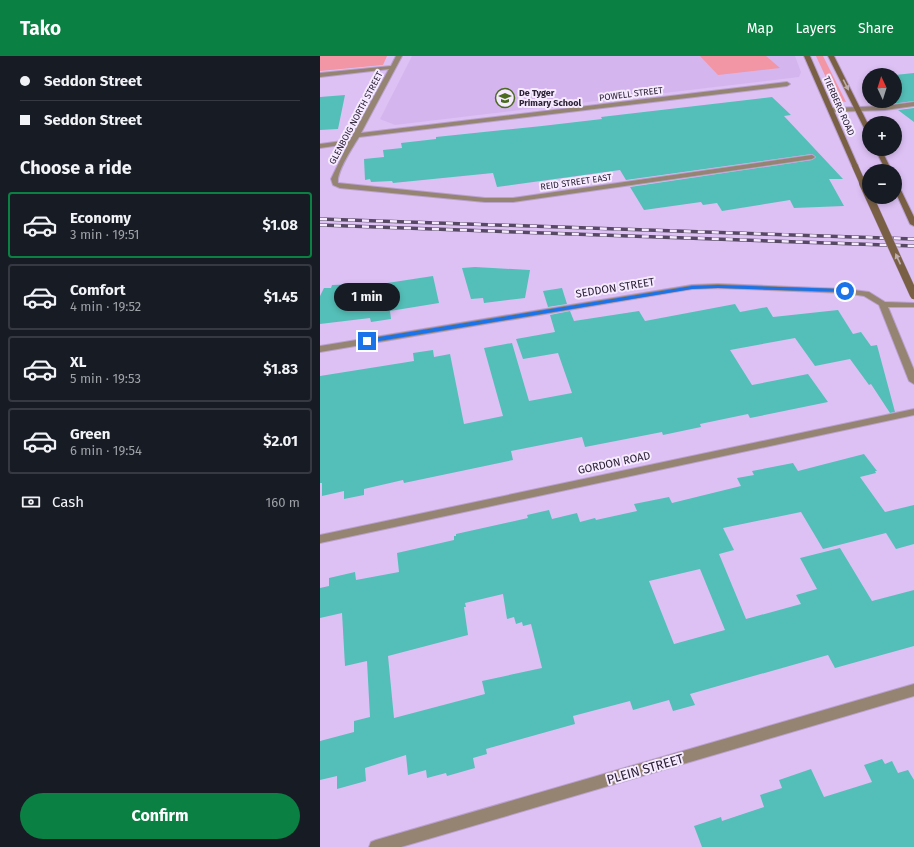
<!DOCTYPE html>
<html lang="en">
<head>
<meta charset="utf-8">
<style>
	body { margin:0; font-family:"Fira Sans",sans-serif; background:#242831; color:#f1f3f6; height:100vh; display:flex; flex-direction:column; font-size:15px; white-space:nowrap }
	* { box-sizing:border-box; margin:0 }
	p { font-size:13px; color:#9ea1a6 }
	.icon { flex:none; width:22px; height:22px; fill:none; stroke:currentColor; stroke-width:2; stroke-linecap:round; stroke-linejoin:round }
	.map { position:relative; flex:1; overflow:hidden }
	.details { display:flex; flex-direction:column; background:#171b24; width:320px }
	.details>* { flex:none }
	.hud { display:grid; align-content:center; height:88px; padding:0 20px; background:#171b24 }
	.needle { width:26px; rotate:356deg }
	.buttons { position:absolute; left:542px; top:12px; display:grid; gap:8px }
	.buttons a { display:grid; place-items:center; width:40px; height:40px; border-radius:50%; background:#171b24; box-shadow:0 2px 6px #0003; font-size:20px }
	.end { position:absolute; width:18px; height:18px; margin:-9px; border:5px solid #1a73e8; background:#fff; box-shadow:0 0 0 2px #fff }
	.from { border-radius:50% }
	.bubble { position:absolute; height:28px; border-radius:14px; background:#171b24; box-shadow:0 2px 6px #0003; font-size:13px; font-weight:700; line-height:28px; text-align:center }
	.hud b { display:flex; align-items:center; gap:14px; height:38px; font-size:15px }
	.hud b+b { border-top:1px solid #363941 }
	.hud i { width:10px; height:10px; background:#f1f3f6 }
	ul { padding:0; list-style:none }
	li { display:flex; align-items:center; gap:12px; height:66px; margin:0 8px 6px; padding:0 12px; border:2px solid #363941; border-radius:4px }
	li div { flex:1 }
	li b { display:block; font-size:15px }
	li em { font-style:normal; font-weight:700 }
	li.selected { border-color:#0b8043 }
	li>.icon { width:36px; height:36px; stroke-width:1.5 }
	h2 { padding:0 20px; font-size:18px; line-height:48px }
	.pay { display:flex; align-items:center; gap:10px; height:44px; padding:0 20px; font-size:15px }
	.pay p { margin-inline-start:auto }
	.button { display:flex; gap:8px; margin-top:auto; padding:8px 20px }
	.button a { flex:1; height:46px; border-radius:24px; background:#0b8043; color:#fff; font-size:16px; font-weight:700; line-height:46px; text-align:center }
	header { display:flex; align-items:center; gap:24px; box-sizing:border-box; height:56px; padding:0 20px; background:#0b8043; color:#fff }
	header strong { font-size:19px }
	nav { display:flex; gap:22px; margin-inline-start:auto; font-size:14px }
	main { display:flex; flex:1; min-height:0 }
	.map>svg:first-child { display:block }
	.built { fill:#d5b5ee }
	.green { fill:#f295a4 }
	.building { fill:#54bfb8; fill-rule:evenodd }
	.lines { fill:none; stroke-linecap:round; stroke-linejoin:round }
	.street-casing { stroke:#baa1cf; stroke-width:2 }
	.secondary-casing { stroke:#baa1cf; stroke-width:2 }
	.street { fill:#958471; fill-rule:evenodd }
	.secondary { fill:#796045; fill-rule:evenodd }
	.rail-casing { stroke:#574863; stroke-width:3.5 }
	.rail { stroke:#f5eaff; stroke-width:2.5; stroke-dasharray:7; stroke-linecap:butt }
	.secondary-bridge-far1-casing { stroke:#baa1cf; stroke-width:7; stroke-linecap:butt }
	.secondary-bridge-casing { stroke:#baa1cf; stroke-width:9; stroke-linecap:butt }
	.secondary-bridge-far1 { stroke:#796045; stroke-width:6 }
	.secondary-bridge { stroke:#796045; stroke-width:8 }
	.oneway { fill:#bdacab }
	.route { fill:#1a73e8 }
	.labels { text-anchor:middle; dominant-baseline:central; stroke-width:4; stroke-linejoin:round; paint-order:stroke }
	.far-poi-label { font-size:9px; font-weight:bold; fill:#2c2135; stroke:#f5eaff; text-anchor:start }
	.far-street-label { font-size:9px; fill:#2c2135; stroke:#f5eaff }
	.street-label { font-size:11px; fill:#2c2135; stroke:#f5eaff }
	.near-street-label { font-size:13px; fill:#2c2135; stroke:#f5eaff }
</style>
</head>
<body>
<header>
<strong>Tako</strong>
<nav><a>Map</a><a>Layers</a><a>Share</a></nav>
</header>
<main>
<section class="details">
<div class="hud">
<b><i class="from"></i>Seddon Street</b>
<b><i></i>Seddon Street</b>
</div>
<h2>Choose a ride</h2>
<ul>
<li class="selected"><svg class="icon" aria-label="car" viewBox="0 0 24 24"><path d="M5 17H2v-5l4-1 3-4h7l3 4 3 1v5h-3M9 17h6M6 11h13"/><circle cx="7" cy="17" r="2"/><circle cx="17" cy="17" r="2"/></svg><div><b>Economy</b><p>3 min · 19:51</p></div><em>$1.08</em></li>
<li><svg class="icon" aria-label="car" viewBox="0 0 24 24"><path d="M5 17H2v-5l4-1 3-4h7l3 4 3 1v5h-3M9 17h6M6 11h13"/><circle cx="7" cy="17" r="2"/><circle cx="17" cy="17" r="2"/></svg><div><b>Comfort</b><p>4 min · 19:52</p></div><em>$1.45</em></li>
<li><svg class="icon" aria-label="car" viewBox="0 0 24 24"><path d="M5 17H2v-5l4-1 3-4h7l3 4 3 1v5h-3M9 17h6M6 11h13"/><circle cx="7" cy="17" r="2"/><circle cx="17" cy="17" r="2"/></svg><div><b>XL</b><p>5 min · 19:53</p></div><em>$1.83</em></li>
<li><svg class="icon" aria-label="car" viewBox="0 0 24 24"><path d="M5 17H2v-5l4-1 3-4h7l3 4 3 1v5h-3M9 17h6M6 11h13"/><circle cx="7" cy="17" r="2"/><circle cx="17" cy="17" r="2"/></svg><div><b>Green</b><p>6 min · 19:54</p></div><em>$2.01</em></li>
</ul>
<div class="pay"><svg class="icon" aria-label="cash" viewBox="0 0 24 24"><path d="M3 7h18v10H3z"/><circle cx="12" cy="12" r="2"/></svg>Cash<p>160 m</p></div>
<div class="button"><a>Confirm</a></div>
</section>
<div class="map">
<svg width="594" height="791" viewBox="0 0 594 791">
	<rect width="100%" height="100%" fill="#ddc1f5"/>
	<!-- built -->
	<path class="built" d="M 92,0 L 475,0 L 481,16 L 479,21 L 75,69 L 60,63 Z"/>
	<!-- green -->
	<path class="green" d="M 0,0 L 67,0 L 63,9 L 0,15 Z
		M 380,0 L 446,0 L 460,12 L 398,19 Z
		M 496,0 L 503,0 L 526,46 L 519,45 L 515,41 Z"/>
	<!-- building -->
	<path class="building" d="M 594,17 L 594,45 L 571,48 L 567,45 L 575,45 L 575,19 Z
		M 25,39 L 18,73 L 0,74 L 0,41 Z
		M 452,41 L 471,59 L 464,60 L 523,123 L 509,123 L 524,150 L 474,152 L 470,144 L 402,155 L 397,147 L 383,149 L 381,146 L 324,154 L 310,131 L 492,104 L 496,101 L 492,98 L 306,124 L 300,114 L 177,131 L 173,117 L 73,127 L 72,125 L 51,126 L 50,123 L 45,124 L 44,103 L 64,101 L 63,94 L 82,92 L 81,87 L 116,83 L 116,81 L 222,70 L 282,63 L 281,61 Z
		M 594,52 L 594,66 L 578,54 Z
		M 155,211 L 210,214 L 205,242 L 164,247 L 163,242 L 151,243 L 142,212 Z
		M 113,220 L 119,247 L 70,255 L 71,263 L 51,266 L 50,262 L 0,268 L 0,240 L 4,232 L 11,232 L 12,229 L 40,228 L 41,231 Z
		M 242,232 L 247,248 L 228,251 L 223,235 Z
		M 415,248 L 420,256 L 447,251 L 453,261 L 518,254 L 533,278 L 541,276 L 551,290 L 557,289 L 575,356 L 570,357 L 551,328 L 549,329 L 530,303 L 495,310 L 475,282 L 410,294 L 432,329 L 488,318 L 508,346 L 430,362 L 428,358 L 380,368 L 381,371 L 343,379 L 342,376 L 265,391 L 262,381 L 191,395 L 193,404 L 84,427 L 83,424 L 44,433 L 44,439 L 24,443 L 24,435 L 2,440 L 2,427 L 0,427 L 0,320 L 94,305 L 93,297 L 113,294 L 114,301 L 130,298 L 144,368 L 183,360 L 164,292 L 192,287 L 209,345 L 252,337 L 238,297 L 203,303 L 196,283 L 235,276 L 230,259 L 250,255 L 254,265 L 319,255 L 325,265 Z
		M 544,398 L 557,415 L 555,415 L 556,417 L 540,421 L 565,456 L 594,449 L 594,488 L 576,493 L 566,477 L 503,493 L 481,456 L 403,472 L 414,494 L 399,498 L 426,563 L 481,548 L 476,539 L 497,533 L 480,502 L 520,492 L 552,545 L 594,534 L 594,590 L 515,612 L 508,599 L 370,638 L 375,649 L 353,655 L 349,644 L 313,654 L 310,645 L 253,660 L 255,668 L 166,693 L 167,698 L 153,702 L 155,712 L 127,720 L 126,717 L 107,722 L 106,714 L 88,719 L 86,699 L 45,712 L 46,725 L 17,733 L 17,720 L 0,724 L 0,685 L 34,676 L 34,665 L 50,661 L 47,605 L 25,610 L 22,557 L 0,562 L 0,532 L 9,530 L 9,522 L 35,516 L 36,524 L 79,516 L 77,497 L 134,484 L 134,480 L 136,480 L 136,478 L 208,462 L 207,459 L 229,454 L 232,463 L 257,457 L 260,466 L 275,462 L 276,464 L 317,455 L 314,448 L 349,441 L 352,447 L 421,430 L 417,422 L 434,419 L 432,415 L 473,407 L 478,415 ZM 380,513 L 405,574 L 354,588 L 329,525 ZM 183,538 L 187,563 L 194,561 L 196,568 L 202,566 L 203,570 L 211,568 L 222,612 L 162,625 L 165,638 L 74,662 L 68,600 L 148,579 L 144,551 L 146,551 L 145,547 Z
		M 562,703 L 565,708 L 572,705 L 578,717 L 588,714 L 594,724 L 594,791 L 382,791 L 374,770 L 401,761 L 402,765 L 444,751 L 440,739 L 462,732 L 459,724 L 491,713 L 504,741 L 552,726 L 544,709 Z"/>
	<g class="lines">
		<!-- street casing -->
		<g class="street-casing">
			<path id="street" d="M 76,0 L 82,0 L 41,77 L 467,26 L 470,28 L 467,30 L 39,81 C 33,91 16,116 18,127 L 165,142 L 193,142 L 492,99 L 495,101 L 492,103 L 193,146 L 165,146 L 20,132 L 13,129 L 11,123 L 28,88 L 0,92 L 0,88 L 30,84 L 69,13 L 0,21 L 0,17 L 71,10 Z
				M 594,46 L 594,50 L 565,54 L 511,56 L 508,54 L 511,52 L 565,50 Z
				M 398,228 L 525,233 L 549,236 L 565,246 L 594,247 L 594,251 L 568,251 L 594,314 L 594,328 L 589,325 L 559,249 L 544,240 L 525,237 L 398,232 L 372,233 L 0,296 L 0,290 L 372,229 Z
				M 594,353 L 594,359 L 0,487 L 0,479 Z
				M 594,628 L 594,640 L 81,791 L 49,791 L 51,786 L 56,784 Z"/>
		</g>
		<!-- secondary casing -->
		<g class="secondary-casing">
			<path id="secondary" d="M 484,0 L 490,0 L 538,110 L 537,111 L 532,110 Z
				M 508,0 L 514,0 L 549,70 L 549,78 L 546,76 Z
				M 555,93 L 561,93 L 572,115 L 566,115 Z
				M 575,126 L 578,128 L 594,161 L 594,170 L 590,168 L 575,135 Z"/>
		</g>
		<!-- street -->
		<use href="#street" class="street"/>
		<!-- secondary -->
		<use href="#secondary" class="secondary"/>
		<!-- rail casing -->
		<g class="rail-casing">
			<path id="rail" d="M 0,163 L 594,183
				M 0,169 L 594,190"/>
		</g>
		<!-- rail -->
		<use href="#rail" class="rail"/>
		<!-- secondary-bridge-far1 casing -->
		<g class="secondary-bridge-far1-casing">
			<path id="secondary-bridge-far1" d="M 535,110 L 543,128"/>
		</g>
		<!-- secondary-bridge casing -->
		<g class="secondary-bridge-casing">
			<path id="secondary-bridge" d="M 543,127 L 594,239"/>
		</g>
		<!-- secondary-bridge-far1 -->
		<use href="#secondary-bridge-far1" class="secondary-bridge-far1"/>
		<!-- secondary-bridge -->
		<use href="#secondary-bridge" class="secondary-bridge"/>
	</g>
	<!-- one-way arrows -->
	<defs><path id="oneway-solid" d="M-6-.8H1V-3.2L6.5 0L1 3.2V.8H-6Z"/></defs>
	<g class="oneway">
		<use href="#oneway-solid" transform="translate(526 29) rotate(63)"/>
		<use href="#oneway-solid" transform="translate(578 203) rotate(-115)"/>
	</g>
	<!-- route -->
	<path class="route" d="M 398,229 L 525,233 L 527,235 L 525,236 L 398,232 L 372,233 L 47,287 L 44,285 L 47,283 L 372,230 Z"/>
	<!-- icons -->
	<defs>
		<g id="school-ring" transform="scale(1)"><circle r="9.5" fill="#f5eaff" stroke="#4b6a20" stroke-width="1.5"/><path d="M0-5L7-2L0 1L-7-2ZM-4 1L0 2.5L4 1V4Q0 6-4 4Z" fill="#4b6a20"/></g>
	</defs>
	<g fill-rule="evenodd">
		<use href="#school-ring" x="185" y="42"/>
	</g>
	<g class="labels">
		<!-- far-poi labels -->
		<g class="far-poi-label">
			<text x="199" y="37">De Tyger<tspan x="199" dy="10">Primary School</tspan></text>
		</g>
		<!-- far-street labels -->
		<g class="far-street-label">
			<text transform="translate(311 38) rotate(-7)">POWELL STREET</text>
			<text transform="translate(519 50) rotate(66)">TIERBERG ROAD</text>
			<text transform="translate(36 62) rotate(-62)">GLENBOIG NORTH STREET</text>
			<text transform="translate(256 126) rotate(-8)">REID STREET EAST</text>
		</g>
		<!-- street labels -->
		<g class="street-label">
			<text transform="translate(295 232) rotate(-9)">SEDDON STREET</text>
			<text transform="translate(294 407) rotate(-12)">GORDON ROAD</text>
		</g>
		<!-- near-street labels -->
		<g class="near-street-label">
			<text transform="translate(325 713) rotate(-16)">PLEIN STREET</text>
		</g>
	</g>
</svg>
<div class="buttons">
<a><svg class="needle" viewBox="-14 -14 28 28"><path d="M0-13l5 13h-10z" fill="#e53935"/><path d="M0 13l5-13h-10z" fill="#9ea1a6"/></svg></a>
<a>+</a>
<a>−</a>
</div>
<i class="end from" style="left:525px;top:235px"></i>
<i class="end" style="left:47px;top:285px"></i>
<div class="bubble" style="left:14px;top:227px;width:66px">1 min</div>
</div>
</main>
</body>
</html>
